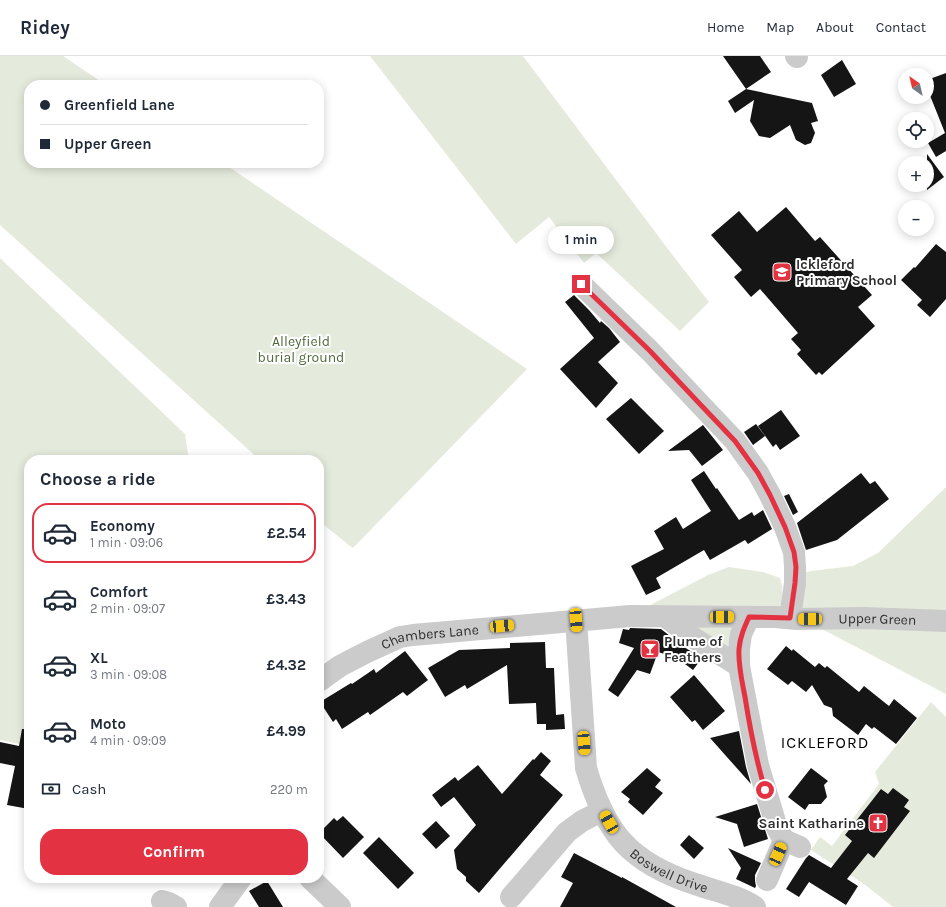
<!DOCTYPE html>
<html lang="en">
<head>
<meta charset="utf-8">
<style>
	body { margin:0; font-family:Karla,sans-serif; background:#f6f6f7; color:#1f2937; height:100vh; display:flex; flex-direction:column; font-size:15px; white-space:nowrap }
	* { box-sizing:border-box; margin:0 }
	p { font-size:13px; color:#747a83 }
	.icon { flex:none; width:22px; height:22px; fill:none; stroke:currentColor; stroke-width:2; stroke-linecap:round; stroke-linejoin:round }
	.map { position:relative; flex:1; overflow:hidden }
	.side { position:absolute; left:24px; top:399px; width:300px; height:428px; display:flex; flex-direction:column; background:#fff; border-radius:16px; box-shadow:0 2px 10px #0003 }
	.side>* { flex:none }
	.top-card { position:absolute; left:24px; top:24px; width:300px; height:88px; border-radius:16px; box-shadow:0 2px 10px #0003; display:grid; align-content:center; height:88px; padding:0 16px; background:#fff }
	.needle { width:26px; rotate:326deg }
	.tools { position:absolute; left:898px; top:12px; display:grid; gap:8px }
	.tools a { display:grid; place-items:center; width:36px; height:36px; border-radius:50%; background:#fff; box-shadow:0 2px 10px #0003; font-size:20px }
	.end { position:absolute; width:18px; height:18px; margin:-9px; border:5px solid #e33242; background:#fff; box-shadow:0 0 0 2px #fff }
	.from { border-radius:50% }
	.bubble { position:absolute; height:28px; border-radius:14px; background:#fff; box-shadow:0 2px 10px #0003; font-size:13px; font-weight:700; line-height:28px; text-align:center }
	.car { position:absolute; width:12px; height:24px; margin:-12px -6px; border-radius:5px; box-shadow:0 0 3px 1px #0007; background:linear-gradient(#f5c518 24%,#345 0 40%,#f5c518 0 76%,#345 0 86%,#f5c518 0) }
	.top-card b { display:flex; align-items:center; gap:14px; height:38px; font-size:15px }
	.top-card b+b { border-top:1px solid #e0e1e3 }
	.top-card i { width:10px; height:10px; background:#1f2937 }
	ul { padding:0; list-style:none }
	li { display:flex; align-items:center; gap:12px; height:60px; margin:0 8px 6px; padding:0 8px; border:2px solid transparent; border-radius:16px }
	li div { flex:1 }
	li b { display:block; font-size:15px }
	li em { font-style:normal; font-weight:700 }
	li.active { border-color:#e33242 }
	li>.icon { width:36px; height:36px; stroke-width:1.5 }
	h2 { padding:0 16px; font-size:18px; line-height:48px }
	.pay { display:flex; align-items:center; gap:10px; height:44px; padding:0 16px; font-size:15px }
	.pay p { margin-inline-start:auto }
	.action { display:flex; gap:8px; margin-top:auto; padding:8px 16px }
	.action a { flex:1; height:46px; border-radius:16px; background:#e33242; color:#fff; font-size:16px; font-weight:700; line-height:46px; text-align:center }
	header { display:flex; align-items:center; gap:24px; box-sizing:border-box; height:56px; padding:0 20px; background:#fff; border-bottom:1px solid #e0e1e3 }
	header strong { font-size:19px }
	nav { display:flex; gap:22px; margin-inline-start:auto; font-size:14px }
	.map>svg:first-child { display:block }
	.green { fill:#e4ebdc }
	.building { fill:#151515 }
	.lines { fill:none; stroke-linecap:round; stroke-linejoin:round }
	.minor { stroke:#cbcbcb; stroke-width:22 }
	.route { stroke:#e33242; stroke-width:5 }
	.labels { text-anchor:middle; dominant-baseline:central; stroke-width:4; stroke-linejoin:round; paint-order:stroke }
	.poi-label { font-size:14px; font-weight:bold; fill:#2e2e2e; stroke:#fff; text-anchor:start }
	.park-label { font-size:14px; fill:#52693c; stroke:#fff }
	.street-label { font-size:14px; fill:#2e2e2e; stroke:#fff }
	.quarter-label { font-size:16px; letter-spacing:1px; fill:#000; stroke:#fff }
</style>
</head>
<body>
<header>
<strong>Ridey</strong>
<nav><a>Home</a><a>Map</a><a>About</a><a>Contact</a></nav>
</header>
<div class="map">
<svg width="946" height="851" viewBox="0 0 946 851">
	<rect width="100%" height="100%" fill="#fff"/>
	<!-- green -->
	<path class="green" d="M 0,0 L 63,0 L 106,29 L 29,29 L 29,107 L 223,107 L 527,313 L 353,492 L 350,490 L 319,465 L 319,404 L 260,404 L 0,169 Z
		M 370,0 L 523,0 L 674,201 L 709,246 L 680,275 L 596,197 L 584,207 L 549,161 L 516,188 Z
		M 0,202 L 185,378 L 189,404 L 29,404 L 29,690 L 0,684 Z
		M 946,431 L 946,638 L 820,572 L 799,556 L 803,517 L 811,515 L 853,510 L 878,497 Z
		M 729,511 L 763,516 L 780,522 L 782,530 L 783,556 L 639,555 L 708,519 Z
		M 688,568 L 729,570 L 732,575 L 727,594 Z
		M 931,646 L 946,661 L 946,851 L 893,851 L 864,828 L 811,794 L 820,781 L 832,790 L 879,728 L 875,716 Z"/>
	<!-- building -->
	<path class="building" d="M 723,0 L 760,0 L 771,16 L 746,33 L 812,47 L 818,65 L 811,67 L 815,77 L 811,87 L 805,89 L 796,84 L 790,69 L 770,82 L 759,80 L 750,65 L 754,44 L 735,57 L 728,45 L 746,33 Z
		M 842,4 L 856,28 L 834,41 L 821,19 Z
		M 946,17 L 946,95 L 936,101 L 928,87 L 945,77 L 927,32 L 927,24 Z
		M 927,98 L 944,121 L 927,134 Z
		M 786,151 L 815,185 L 820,181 L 872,239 L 858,251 L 875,270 L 822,319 L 819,316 L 816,319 L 797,298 L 801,294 L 791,283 L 798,277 L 760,233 L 751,241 L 734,221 L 742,214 L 711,179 L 739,155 L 757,176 Z
		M 936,188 L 946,196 L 946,243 L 930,261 L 917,249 L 922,244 L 901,224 L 914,211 L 915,212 Z
		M 574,239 L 589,254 L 600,267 L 601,265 L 609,272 L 620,286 L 598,306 L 618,327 L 596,352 L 560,313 L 594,282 L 565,246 Z
		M 631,342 L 664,375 L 639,398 L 606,363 Z
		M 781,354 L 800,380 L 780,394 L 776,388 L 773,391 L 758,370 Z
		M 756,368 L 765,380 L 753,389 L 744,376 Z
		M 703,369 L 723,394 L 702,410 L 689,394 L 668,395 Z
		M 704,415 L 716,433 L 717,432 L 739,464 L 752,456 L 754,460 L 763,454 L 772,473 L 748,488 L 745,484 L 710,504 L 704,494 L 656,522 L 661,532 L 646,539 L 631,510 L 664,493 L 654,475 L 676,461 L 683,473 L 711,455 L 691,424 Z
		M 861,417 L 870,428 L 875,425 L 889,443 L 837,484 L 806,494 L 797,467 Z
		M 789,438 L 798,456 L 793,459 L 784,440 Z
		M 630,572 L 661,573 L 684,591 L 702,602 L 693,614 L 677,602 L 658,596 L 650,618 L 637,614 L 618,641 L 608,634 L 634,592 L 619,587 L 623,573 L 629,574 Z
		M 545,586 L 546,612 L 554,612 L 556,659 L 564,658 L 565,673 L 546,674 L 546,668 L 537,668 L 536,647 L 509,648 L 507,609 L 467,633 L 465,629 L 445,641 L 428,612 L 459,594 L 510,592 L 510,587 Z
		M 786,590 L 792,595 L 793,593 L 815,611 L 819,607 L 825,612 L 827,610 L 859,636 L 864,630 L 889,650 L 894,643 L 917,662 L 896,688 L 874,671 L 872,673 L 866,668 L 858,679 L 833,660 L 832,652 L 824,649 L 812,629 L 806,636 L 792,625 L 788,629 L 767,613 Z
		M 405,595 L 428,624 L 407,640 L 403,636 L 370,659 L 368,656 L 342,673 L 336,663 L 333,666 L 320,646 L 351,627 L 352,628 L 374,613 L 376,617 Z
		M 694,619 L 725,655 L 703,674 L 695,664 L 692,666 L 670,641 Z
		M 22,673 L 29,673 L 29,753 L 7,749 L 15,710 L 0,707 L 0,686 L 19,690 Z
		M 739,675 L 746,711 L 751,728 L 710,682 Z
		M 541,696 L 551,705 L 540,719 L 563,739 L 479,837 L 466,825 L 466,821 L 457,813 L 454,794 L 476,769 L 454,741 L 441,751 L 432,739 L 455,721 L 458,725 L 478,709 L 502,738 L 533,703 L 534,704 Z
		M 647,712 L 661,724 L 655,731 L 663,737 L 643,759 L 628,746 L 630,743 L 621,736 Z
		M 811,712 L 828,725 L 824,729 L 827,741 L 821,748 L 809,748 L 805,754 L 788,741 Z
		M 893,732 L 909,744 L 904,751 L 910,755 L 874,802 L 868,797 L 847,823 L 858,830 L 846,849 L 809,826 L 799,841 L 786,833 L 806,802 L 809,799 L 831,812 L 852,785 L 845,779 L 881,733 L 888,738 Z
		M 757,748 L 768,783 L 744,791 L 737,768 L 715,761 Z
		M 343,760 L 364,781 L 343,802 L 319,777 L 334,762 L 337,765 Z
		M 436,765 L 450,780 L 436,793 L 422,778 Z
		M 689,779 L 704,792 L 694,803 L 680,789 Z
		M 379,781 L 414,817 L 398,833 L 363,797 Z
		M 728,792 L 761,807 L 755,819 L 755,825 L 756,830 L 755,832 L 736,823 L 741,812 Z
		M 574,797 L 622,822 L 622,821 L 676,851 L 560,851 L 573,827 L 561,821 Z
		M 267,825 L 283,851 L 259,851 L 249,835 Z"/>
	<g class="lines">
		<!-- minor -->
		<g class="minor">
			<path d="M 796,0 L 797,1"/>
			<path d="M 581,228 L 650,295 L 698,346 L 735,385 L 758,417 L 770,439 L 785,471 L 794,496 L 795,511 L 795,527 L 790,562"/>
			<path d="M 666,561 L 692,581 L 739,610"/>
			<path d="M 749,561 L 741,578 L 739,593 L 739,610 L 758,709 L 777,772 L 784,784 L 800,791"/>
			<path id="s1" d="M 576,564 L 586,712 C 605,777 630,807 695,828 C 715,835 737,839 755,851"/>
			<path id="s2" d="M 319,625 L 340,610 L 367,596 L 400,581 L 413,579 L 630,560 L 775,561 L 797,563 L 864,562 L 946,565"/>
			<path d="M 310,822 L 340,851"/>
			<path d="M 767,824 L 784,784"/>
			<path d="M 511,841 L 567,776 L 582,765 L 602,755"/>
			<path d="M 162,845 L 169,847 L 176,851"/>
			<path d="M 220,851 L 241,822"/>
		</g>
	</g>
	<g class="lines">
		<!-- route -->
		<path class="route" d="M 581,228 L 650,295 L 698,346 L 735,385 L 758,417 L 770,439 L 785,471 L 794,496 L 796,511 L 795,527 L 790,562 L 749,561 C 744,572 740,581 739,593 C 738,609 742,625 745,641 C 750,673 756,703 765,734"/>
	</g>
	<!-- icons -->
	<defs>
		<g id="school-square" transform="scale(1)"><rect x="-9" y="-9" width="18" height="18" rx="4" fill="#e33242" stroke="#fff"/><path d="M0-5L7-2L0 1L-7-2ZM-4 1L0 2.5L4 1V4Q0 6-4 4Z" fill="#fff"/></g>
		<g id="bar-square" transform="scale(1)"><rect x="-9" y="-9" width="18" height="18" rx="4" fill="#e33242" stroke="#fff"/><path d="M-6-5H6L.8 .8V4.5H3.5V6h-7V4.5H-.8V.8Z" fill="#fff"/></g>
		<g id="church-square" transform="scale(1)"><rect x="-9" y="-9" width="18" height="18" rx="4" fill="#e33242" stroke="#fff"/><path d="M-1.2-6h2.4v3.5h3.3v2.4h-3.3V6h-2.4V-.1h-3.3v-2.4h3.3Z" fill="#fff"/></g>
	</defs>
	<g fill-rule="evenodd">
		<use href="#school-square" x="782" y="216"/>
		<use href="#bar-square" x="650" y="593"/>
		<use href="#church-square" x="878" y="767"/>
	</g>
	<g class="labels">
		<!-- poi labels -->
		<g class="poi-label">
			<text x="796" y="208">Ickleford<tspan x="796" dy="16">Primary School</tspan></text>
			<text x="664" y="585">Plume of<tspan x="664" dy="16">Feathers</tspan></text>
			<text x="864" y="767" text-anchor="end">Saint Katharine</text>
		</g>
		<!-- park labels -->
		<g class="park-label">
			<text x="301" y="285">Alleyfield<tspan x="301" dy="16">burial ground</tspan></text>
		</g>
		<!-- street labels -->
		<g class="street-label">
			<text stroke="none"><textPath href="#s2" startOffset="571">Upper Green</textPath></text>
			<text stroke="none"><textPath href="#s2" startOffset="122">Chambers Lane</textPath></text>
			<text stroke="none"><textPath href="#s1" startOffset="287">Boswell Drive</textPath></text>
		</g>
		<!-- quarter labels -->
		<g class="quarter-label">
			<text x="825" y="686">ICKLEFORD</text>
		</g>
	</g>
</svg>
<div class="tools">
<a><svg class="needle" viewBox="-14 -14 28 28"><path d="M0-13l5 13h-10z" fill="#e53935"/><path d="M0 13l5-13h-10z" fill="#747a83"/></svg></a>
<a><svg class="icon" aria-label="locate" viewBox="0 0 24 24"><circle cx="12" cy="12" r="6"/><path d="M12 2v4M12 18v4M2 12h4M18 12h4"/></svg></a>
<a>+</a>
<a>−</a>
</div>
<i class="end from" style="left:765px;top:734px"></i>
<i class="end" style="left:581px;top:228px"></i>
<div class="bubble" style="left:548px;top:170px;width:66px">1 min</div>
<i class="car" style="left:722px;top:561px;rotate:90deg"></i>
<i class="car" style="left:810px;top:563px;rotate:270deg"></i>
<i class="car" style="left:576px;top:564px;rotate:176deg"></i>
<i class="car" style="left:502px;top:570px;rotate:85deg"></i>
<i class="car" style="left:584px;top:687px;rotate:176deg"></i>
<i class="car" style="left:609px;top:766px;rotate:330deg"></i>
<i class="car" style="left:778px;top:798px;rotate:23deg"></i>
<div class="top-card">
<b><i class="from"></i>Greenfield Lane</b>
<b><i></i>Upper Green</b>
</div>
<section class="side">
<h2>Choose a ride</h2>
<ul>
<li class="active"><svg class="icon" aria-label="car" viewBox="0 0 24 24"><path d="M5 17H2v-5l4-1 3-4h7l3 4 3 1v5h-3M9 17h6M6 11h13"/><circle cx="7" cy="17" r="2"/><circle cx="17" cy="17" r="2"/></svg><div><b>Economy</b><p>1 min · 09:06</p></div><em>£2.54</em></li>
<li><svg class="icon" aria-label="car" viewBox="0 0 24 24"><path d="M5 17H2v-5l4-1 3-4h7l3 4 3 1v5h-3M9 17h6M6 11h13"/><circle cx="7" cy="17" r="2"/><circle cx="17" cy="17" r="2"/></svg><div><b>Comfort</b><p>2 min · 09:07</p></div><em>£3.43</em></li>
<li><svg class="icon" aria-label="car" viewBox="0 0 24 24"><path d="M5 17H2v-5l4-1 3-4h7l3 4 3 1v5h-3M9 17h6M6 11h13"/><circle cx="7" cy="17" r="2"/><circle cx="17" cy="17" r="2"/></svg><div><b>XL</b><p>3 min · 09:08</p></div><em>£4.32</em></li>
<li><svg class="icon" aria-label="car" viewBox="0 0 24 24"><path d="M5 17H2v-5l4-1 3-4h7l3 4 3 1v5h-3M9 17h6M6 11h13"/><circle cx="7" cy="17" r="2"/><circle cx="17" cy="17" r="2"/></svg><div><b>Moto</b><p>4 min · 09:09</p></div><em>£4.99</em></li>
</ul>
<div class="pay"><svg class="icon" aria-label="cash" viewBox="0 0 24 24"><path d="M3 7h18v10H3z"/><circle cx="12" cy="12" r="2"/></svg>Cash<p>220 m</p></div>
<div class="action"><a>Confirm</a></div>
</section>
</div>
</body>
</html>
